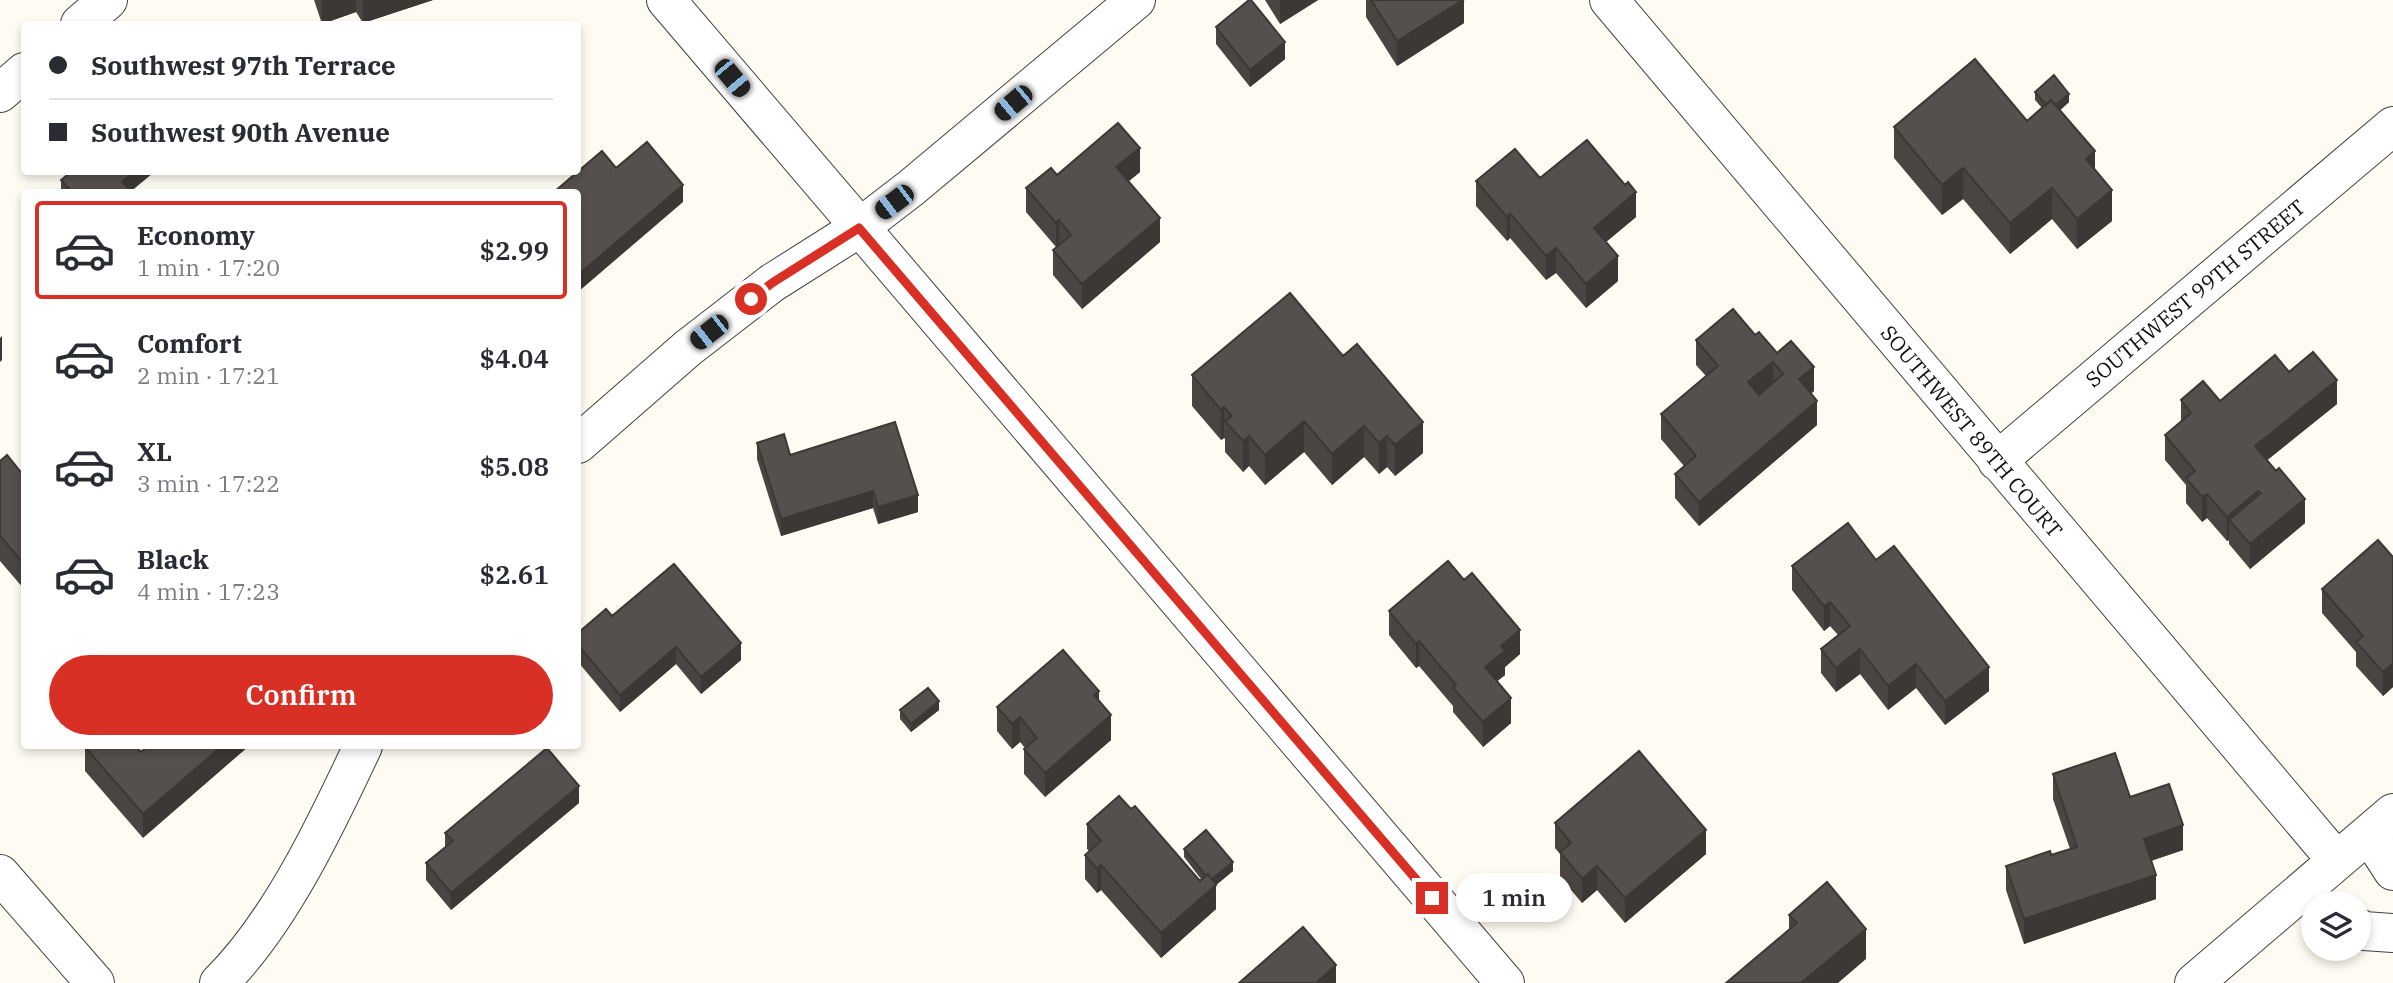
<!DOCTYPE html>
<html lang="en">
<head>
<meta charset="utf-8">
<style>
	body { margin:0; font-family:"IBM Plex Serif",serif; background:#f2f2f3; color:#2b2b33; height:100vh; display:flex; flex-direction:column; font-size:26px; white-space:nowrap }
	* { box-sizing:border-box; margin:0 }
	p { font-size:23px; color:#7c7c81 }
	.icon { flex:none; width:38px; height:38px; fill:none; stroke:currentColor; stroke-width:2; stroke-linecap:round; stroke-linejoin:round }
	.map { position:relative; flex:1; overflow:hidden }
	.panel { position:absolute; left:21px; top:189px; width:560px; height:560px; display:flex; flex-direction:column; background:#fff; border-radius:7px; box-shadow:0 4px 10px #0003 }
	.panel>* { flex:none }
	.hud { position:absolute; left:21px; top:21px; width:560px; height:154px; border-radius:7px; box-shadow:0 4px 10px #0003; display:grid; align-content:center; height:154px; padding:0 28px; background:#fff }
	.buttons { position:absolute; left:2301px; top:891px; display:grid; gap:14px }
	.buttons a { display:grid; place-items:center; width:70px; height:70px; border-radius:50%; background:#fff; box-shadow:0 4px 10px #0003; font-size:35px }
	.end { position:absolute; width:32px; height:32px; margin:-16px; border:9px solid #d93025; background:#fff; box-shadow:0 0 0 4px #fff }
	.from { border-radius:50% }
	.bubble { position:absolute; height:49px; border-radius:24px; background:#fff; box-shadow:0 4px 10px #0003; font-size:23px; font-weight:600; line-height:49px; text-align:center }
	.car { position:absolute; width:21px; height:42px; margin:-21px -10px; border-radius:9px; box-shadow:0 0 5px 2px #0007; background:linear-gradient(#222 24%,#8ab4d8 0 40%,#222 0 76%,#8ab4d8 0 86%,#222 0) }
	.hud b { display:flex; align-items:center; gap:24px; height:66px; font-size:26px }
	.hud b+b { border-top:2px solid #e1e1e2 }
	.hud i { width:18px; height:18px; background:#2b2b33 }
	ul { padding:12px 0 0; list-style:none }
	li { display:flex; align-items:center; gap:21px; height:98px; margin:0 14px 10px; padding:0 14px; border:4px solid transparent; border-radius:7px }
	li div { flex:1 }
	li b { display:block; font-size:26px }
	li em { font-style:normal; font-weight:600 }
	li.on { border-color:#d93025 }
	li>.icon { width:63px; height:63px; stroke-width:1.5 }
	.action { display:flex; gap:14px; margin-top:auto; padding:14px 28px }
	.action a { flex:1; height:80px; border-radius:42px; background:#d93025; color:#fff; font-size:28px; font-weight:600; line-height:80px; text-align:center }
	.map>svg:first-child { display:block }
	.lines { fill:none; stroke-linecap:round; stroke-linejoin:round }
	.minor-casing { stroke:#424242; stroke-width:40 }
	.minor { stroke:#fff; stroke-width:38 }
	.wall { fill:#4a4541 }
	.shaded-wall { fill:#3c3835 }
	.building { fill:#56504c; stroke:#3c3835; stroke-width:2; fill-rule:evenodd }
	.route { stroke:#d93025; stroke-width:9 }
	.labels { text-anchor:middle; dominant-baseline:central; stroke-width:7; stroke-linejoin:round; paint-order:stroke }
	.street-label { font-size:21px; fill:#0f0f0f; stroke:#fff }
</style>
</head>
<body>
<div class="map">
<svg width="2393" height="983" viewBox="0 0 2393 983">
	<rect width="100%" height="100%" fill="#fefcf2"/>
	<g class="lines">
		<!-- minor casing -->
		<g class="minor-casing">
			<path id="minor" d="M 666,0 L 1505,983
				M 1609,0 L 2337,861
				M 80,24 L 108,0
				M 0,93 L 24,72
				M 578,444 L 688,348 L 772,283 L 859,228 L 911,188 L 1136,0
				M 1997,461 L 2393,126
				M 2369,834 L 2393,871
				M 0,874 L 95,983
				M 2359,928 L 2364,931 L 2393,933
				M 219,983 C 280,923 327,823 363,746
				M 2194,983 L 2393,813"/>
		</g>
		<!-- minor -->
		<use href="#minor" class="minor"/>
	</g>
	<!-- wall -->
	<path class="wall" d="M 314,0 L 433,0 L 363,23 L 356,12 L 322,24 Z
		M 1265,0 L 1318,0 L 1280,24 Z
		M 1366,0 L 1464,0 L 1464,23 L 1397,66 L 1366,17 Z
		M 1216,27 L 1285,59 L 1250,87 L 1216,44 Z
		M 2035,92 L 2069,102 L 2060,110 L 2095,169 L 2112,221 L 2077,249 L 2052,219 L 2010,254 L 1963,199 L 1942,215 L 1894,158 L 1894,127 L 2027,121 L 2042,108 L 2035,100 Z
		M 71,172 L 154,172 L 130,192 L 131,192 L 61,192 L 61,180 Z
		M 1140,172 L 1128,181 L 1160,242 L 1082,309 L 1053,275 L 1053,250 L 1060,245 L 1056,247 L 1026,212 L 1026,188 L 1057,175 Z
		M 1540,178 L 1625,185 L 1636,217 L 1606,242 L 1618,281 L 1586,308 L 1556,273 L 1546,280 L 1510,238 L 1507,241 L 1476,206 L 1476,181 Z
		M 1290,293 L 1423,453 L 1395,476 L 1387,467 L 1379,474 L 1364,457 L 1332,485 L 1304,452 L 1265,485 L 1249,466 L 1243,472 L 1225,452 L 1225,439 L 1224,438 L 1221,440 L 1192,406 L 1192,375 Z
		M 1755,335 L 1777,353 L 1814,391 L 1811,394 L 1817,425 L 1699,526 L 1675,498 L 1675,474 L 1684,466 L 1661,439 L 1661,414 L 1706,376 L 1696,365 L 1696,340 Z
		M 2289,372 L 2337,404 L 2267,460 L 2305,523 L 2250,569 L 2229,544 L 2229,540 L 2227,541 L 2207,518 L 2202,522 L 2186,503 L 2186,485 L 2165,460 L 2165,435 L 2181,422 L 2181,400 L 2220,401 Z
		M 757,443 L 790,455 L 918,512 L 878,524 L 873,508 L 781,536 L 757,459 Z
		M 0,461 L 24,476 L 24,589 L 0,561 Z
		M 2393,557 L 2393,687 L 2383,696 L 2356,666 L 2356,652 L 2322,613 L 2322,589 Z
		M 1876,560 L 1989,691 L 1945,725 L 1916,688 L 1888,710 L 1860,674 L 1836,692 L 1821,673 L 1821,649 L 1838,635 L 1830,626 L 1824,631 L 1792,590 L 1792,566 Z
		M 1389,611 L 1520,654 L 1505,667 L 1505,675 L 1497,681 L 1511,723 L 1483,747 L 1453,712 L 1453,706 L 1419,666 L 1416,668 L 1389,635 Z
		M 612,616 L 741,660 L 701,694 L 676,664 L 620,712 L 578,662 L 578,633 Z
		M 1099,701 L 1111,740 L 1045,797 L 1024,774 L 1024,749 L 1025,748 L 1020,742 L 1012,749 L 997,731 L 997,707 Z
		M 900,710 L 939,710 L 911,732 L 900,719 Z
		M 148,746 L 143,838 L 85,771 L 85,747 L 141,752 Z
		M 2053,774 L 2130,797 L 2183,850 L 2151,861 L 2156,899 L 2024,944 L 2006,890 L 2006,866 L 2051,855 L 2070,849 L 2053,799 Z
		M 579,803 L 451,910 L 426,880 L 426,863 L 445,847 L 445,833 Z
		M 1131,809 L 1200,881 L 1201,879 L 1184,857 L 1184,849 L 1233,871 L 1216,885 L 1216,909 L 1161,958 L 1101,890 L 1097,893 L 1085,879 L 1085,855 L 1089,851 L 1087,849 L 1087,824 Z
		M 1555,823 L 1706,854 L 1625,923 L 1597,890 L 1582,903 L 1560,877 L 1560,854 L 1555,848 Z
		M 1789,915 L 1866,959 L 1789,930 Z"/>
	<!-- shaded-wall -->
	<path class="shaded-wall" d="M 322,0 L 356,0 L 356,12 L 322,24 Z
		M 363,0 L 433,0 L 363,23 Z
		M 1280,0 L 1318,0 L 1280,24 Z
		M 1463,0 L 1464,0 L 1464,23 L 1397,66 L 1397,41 Z
		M 1285,42 L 1285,59 L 1250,87 L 1250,70 Z
		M 2069,94 L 2069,102 L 2051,119 L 2051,110 Z
		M 1140,148 L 1140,172 L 1116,192 L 1116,167 Z
		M 2095,151 L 2095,182 L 2086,159 Z
		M 1963,168 L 1963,199 L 1942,215 L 1942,185 Z
		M 134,172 L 154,172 L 130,192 L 122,182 Z
		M 683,185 L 683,202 L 578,292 L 578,275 Z
		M 2052,188 L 2052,219 L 2010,254 L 2010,223 Z
		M 2112,190 L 2112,221 L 2077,249 L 2077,219 Z
		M 1636,192 L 1636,217 L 1594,252 L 1594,228 Z
		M 1510,213 L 1510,238 L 1507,241 L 1507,217 Z
		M 1160,218 L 1160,242 L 1082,309 L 1082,284 Z
		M 1059,220 L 1059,244 L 1056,247 L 1056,223 Z
		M 1556,248 L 1556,273 L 1546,280 L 1546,256 Z
		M 1618,256 L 1618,281 L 1586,308 L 1586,284 Z
		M 2,336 L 2,360 L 0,362 L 0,338 Z
		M 1773,362 L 1773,386 L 1748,407 L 1748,382 Z
		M 1814,367 L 1814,391 L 1799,403 L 1799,379 Z
		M 2337,380 L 2337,404 L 2255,470 L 2255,446 Z
		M 1817,401 L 1817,425 L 1699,526 L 1699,502 Z
		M 1224,407 L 1224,438 L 1221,440 L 1221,410 Z
		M 1304,421 L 1304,452 L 1265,485 L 1265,455 Z
		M 1423,422 L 1423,453 L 1395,476 L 1395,445 Z
		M 1364,426 L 1364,457 L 1332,485 L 1332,454 Z
		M 1249,436 L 1249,466 L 1243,472 L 1243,441 Z
		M 1387,436 L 1387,467 L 1379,474 L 1379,443 Z
		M 873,491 L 873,508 L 781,536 L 781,519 Z
		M 2258,491 L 2258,515 L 2229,520 L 2229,540 L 2227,541 L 2227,517 Z
		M 2207,494 L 2207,518 L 2202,522 L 2202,497 Z
		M 918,495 L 918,512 L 878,524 L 878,507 Z
		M 2305,499 L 2305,523 L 2250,569 L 2250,544 Z
		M 1830,602 L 1830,626 L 1824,631 L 1824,606 Z
		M 1520,630 L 1520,654 L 1505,667 L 1505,675 L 1485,691 L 1485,667 L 1501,646 Z
		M 1419,641 L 1419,666 L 1416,668 L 1416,644 Z
		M 741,643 L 741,660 L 701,694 L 701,677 Z
		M 676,647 L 676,664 L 620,712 L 620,695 Z
		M 1860,649 L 1860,674 L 1836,692 L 1836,668 Z
		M 2393,663 L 2393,687 L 2383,696 L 2383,672 Z
		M 1916,664 L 1916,688 L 1888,710 L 1888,686 Z
		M 1989,667 L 1989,691 L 1945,725 L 1945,701 Z
		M 1099,691 L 1099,715 L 1094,695 Z
		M 1511,698 L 1511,723 L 1483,747 L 1483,722 Z
		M 939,701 L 939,710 L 911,732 L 911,724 Z
		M 1111,715 L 1111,740 L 1045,797 L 1045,773 Z
		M 1020,717 L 1020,742 L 1012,749 L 1012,724 Z
		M 222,746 L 249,746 L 143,838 L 143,814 Z
		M 579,786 L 579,803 L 451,910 L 451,893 Z
		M 2183,825 L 2183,850 L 2144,863 L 2144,839 Z
		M 1706,830 L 1706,854 L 1625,923 L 1625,898 Z
		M 1233,862 L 1233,871 L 1210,890 L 1210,881 Z
		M 1101,865 L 1101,890 L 1097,893 L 1097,869 Z
		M 1597,866 L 1597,890 L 1582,903 L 1582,879 Z
		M 2156,875 L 2156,899 L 2024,944 L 2024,919 Z
		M 1216,885 L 1216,909 L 1161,958 L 1161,933 Z
		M 1866,929 L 1866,959 L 1838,983 L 1801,983 Z
		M 1336,965 L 1336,983 L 1316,983 Z"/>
	<!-- building -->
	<path class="building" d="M 1249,0 L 1251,0 L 1285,42 L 1250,70 L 1216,27 Z
		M 1371,0 L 1463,0 L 1397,41 Z
		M 1975,59 L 2027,121 L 2051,100 L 2095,151 L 2086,159 L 2112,190 L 2077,219 L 2052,188 L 2010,223 L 1963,168 L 1942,185 L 1894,127 Z
		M 2054,75 L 2069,94 L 2056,105 L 2051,100 L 2046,105 L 2035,92 Z
		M 1118,123 L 1140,148 L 1116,167 L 1160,218 L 1082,284 L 1053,250 L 1071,235 L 1059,220 L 1056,223 L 1026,188 L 1051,168 L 1057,175 Z
		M 1587,140 L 1625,185 L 1628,182 L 1636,192 L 1594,228 L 1618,256 L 1586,284 L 1556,248 L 1546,256 L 1510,213 L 1507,217 L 1476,181 L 1515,149 L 1540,178 Z
		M 647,142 L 683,185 L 578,275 L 578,192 L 554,192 L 602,151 L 616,168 Z
		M 71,172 L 134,172 L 122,182 L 131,192 L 72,192 L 61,180 Z
		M 1290,293 L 1343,356 L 1357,344 L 1423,422 L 1395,445 L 1387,436 L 1379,443 L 1364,426 L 1332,454 L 1304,421 L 1265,455 L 1249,436 L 1243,441 L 1225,421 L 1232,416 L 1224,407 L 1221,410 L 1192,375 Z
		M 1733,309 L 1755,335 L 1759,332 L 1777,353 L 1791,341 L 1814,367 L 1799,379 L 1817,401 L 1699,502 L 1675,474 L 1696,456 L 1661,414 L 1718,366 L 1696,340 ZM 1773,362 L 1783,374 L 1759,395 L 1748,382 Z
		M 2313,352 L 2337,380 L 2255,446 L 2276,471 L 2279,468 L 2305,499 L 2250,544 L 2229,520 L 2261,493 L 2258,491 L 2227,517 L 2207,494 L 2202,497 L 2186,478 L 2195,471 L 2165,435 L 2191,413 L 2181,400 L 2203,381 L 2220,401 L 2275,355 L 2289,372 Z
		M 895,422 L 918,495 L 878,507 L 873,491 L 781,519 L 757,443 L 784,434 L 790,455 Z
		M 7,455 L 24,476 L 24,564 L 0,536 L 0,461 Z
		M 1848,523 L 1876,560 L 1894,546 L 1989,667 L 1945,701 L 1916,664 L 1888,686 L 1860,649 L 1836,668 L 1821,649 L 1850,626 L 1830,602 L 1824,606 L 1792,566 Z
		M 2378,540 L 2393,557 L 2393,663 L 2383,672 L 2356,642 L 2363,636 L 2322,589 Z
		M 1448,561 L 1464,580 L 1472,573 L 1520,630 L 1501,646 L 1505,651 L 1485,667 L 1511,698 L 1483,722 L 1453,688 L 1456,685 L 1419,641 L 1416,644 L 1389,611 Z
		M 674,564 L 741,643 L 701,677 L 676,647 L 620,695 L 578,645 L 578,633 L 606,609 L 612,616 Z
		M 1063,650 L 1099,691 L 1094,695 L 1111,715 L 1045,773 L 1024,749 L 1037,738 L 1020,717 L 1012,724 L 997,707 Z
		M 928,688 L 939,701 L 911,724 L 900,710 Z
		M 86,746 L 135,746 L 141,752 L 148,746 L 222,746 L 143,814 L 85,747 Z
		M 547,748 L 579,786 L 451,893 L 426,863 L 453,841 L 445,833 Z
		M 1639,751 L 1706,830 L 1625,898 L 1597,866 L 1582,879 L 1560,852 L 1571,843 L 1555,823 Z
		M 2115,753 L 2130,797 L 2169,784 L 2183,825 L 2144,839 L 2156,875 L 2024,919 L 2006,866 L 2050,851 L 2051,855 L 2077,847 L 2053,774 Z
		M 1119,796 L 1131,809 L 1135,806 L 1200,881 L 1208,874 L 1216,885 L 1161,933 L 1101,865 L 1097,869 L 1085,855 L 1101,841 L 1087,824 Z
		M 1206,830 L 1233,862 L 1212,879 L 1208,874 L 1206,876 L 1184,849 Z
		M 1827,882 L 1866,929 L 1801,983 L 1726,983 L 1797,923 L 1789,915 Z
		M 1303,927 L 1336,965 L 1316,983 L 1239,983 Z"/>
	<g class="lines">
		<!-- route -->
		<path class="route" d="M 751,299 L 772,283 L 859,228 L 1432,898"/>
	</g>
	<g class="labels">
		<!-- street labels -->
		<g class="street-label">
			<text transform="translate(2195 293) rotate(-40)">SOUTHWEST 99TH STREET</text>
			<text transform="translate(1972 431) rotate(50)">SOUTHWEST 89TH COURT</text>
		</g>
	</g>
</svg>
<div class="buttons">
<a><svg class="icon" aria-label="layers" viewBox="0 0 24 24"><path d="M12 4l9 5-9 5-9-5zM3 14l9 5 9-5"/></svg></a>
</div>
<i class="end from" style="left:751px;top:299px"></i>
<i class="end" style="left:1432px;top:898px"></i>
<div class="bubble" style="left:1456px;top:873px;width:116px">1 min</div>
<i class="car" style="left:732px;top:78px;rotate:140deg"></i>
<i class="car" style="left:1013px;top:103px;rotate:230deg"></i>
<i class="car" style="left:894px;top:202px;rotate:233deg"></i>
<i class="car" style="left:709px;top:332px;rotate:232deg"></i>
<div class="hud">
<b><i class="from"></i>Southwest 97th Terrace</b>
<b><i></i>Southwest 90th Avenue</b>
</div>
<section class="panel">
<ul>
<li class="on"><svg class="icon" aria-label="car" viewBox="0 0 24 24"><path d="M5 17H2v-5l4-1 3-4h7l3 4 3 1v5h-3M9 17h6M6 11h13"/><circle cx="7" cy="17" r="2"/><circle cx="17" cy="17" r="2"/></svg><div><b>Economy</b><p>1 min · 17:20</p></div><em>$2.99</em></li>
<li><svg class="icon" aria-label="car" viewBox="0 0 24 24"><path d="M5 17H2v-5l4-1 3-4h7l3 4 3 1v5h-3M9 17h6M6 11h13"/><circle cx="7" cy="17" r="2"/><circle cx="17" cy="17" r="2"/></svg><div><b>Comfort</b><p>2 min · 17:21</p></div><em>$4.04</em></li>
<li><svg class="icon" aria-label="car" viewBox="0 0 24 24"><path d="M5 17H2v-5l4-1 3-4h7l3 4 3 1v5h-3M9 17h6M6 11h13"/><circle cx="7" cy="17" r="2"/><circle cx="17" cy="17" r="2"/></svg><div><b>XL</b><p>3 min · 17:22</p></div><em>$5.08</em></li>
<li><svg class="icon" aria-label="car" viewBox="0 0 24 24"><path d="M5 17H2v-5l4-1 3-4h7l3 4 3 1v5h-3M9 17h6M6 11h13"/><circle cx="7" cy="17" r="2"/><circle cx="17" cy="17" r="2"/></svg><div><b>Black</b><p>4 min · 17:23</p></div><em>$2.61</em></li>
</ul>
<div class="action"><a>Confirm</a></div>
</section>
</div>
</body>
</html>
